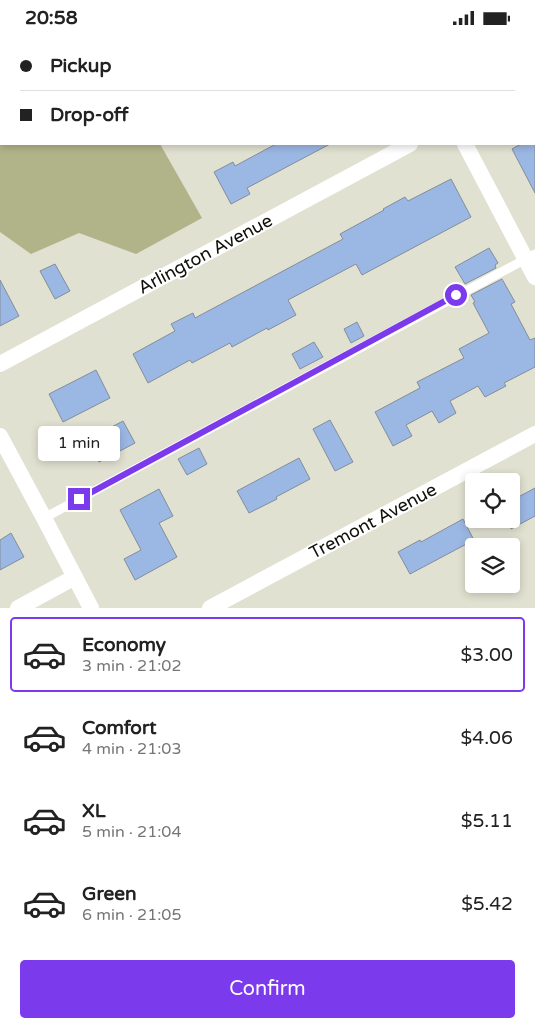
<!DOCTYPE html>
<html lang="en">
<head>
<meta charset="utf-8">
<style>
	body { margin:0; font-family:"Varela Round",sans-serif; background:#f6f6f6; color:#222; height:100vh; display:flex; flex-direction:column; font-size:19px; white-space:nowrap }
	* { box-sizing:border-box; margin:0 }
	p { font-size:16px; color:#767676 }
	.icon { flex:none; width:28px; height:28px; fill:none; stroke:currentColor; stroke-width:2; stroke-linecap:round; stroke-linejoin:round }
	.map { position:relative; height:573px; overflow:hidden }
	.drawer { display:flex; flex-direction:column; background:#fff; flex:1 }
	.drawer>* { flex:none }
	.hud { position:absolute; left:0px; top:0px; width:535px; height:110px; box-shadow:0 2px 8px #0003; display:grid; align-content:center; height:110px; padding:0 20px; background:#fff }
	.tools { position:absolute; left:465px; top:438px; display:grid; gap:10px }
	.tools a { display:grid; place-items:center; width:55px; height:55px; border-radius:5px; background:#fff; box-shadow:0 2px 8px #0003; font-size:25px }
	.end { position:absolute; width:22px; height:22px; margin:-11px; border:6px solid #7c3aed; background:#fff; box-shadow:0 0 0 2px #fff }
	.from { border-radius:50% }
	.bubble { position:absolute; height:35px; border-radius:5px; background:#fff; box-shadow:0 2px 8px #0003; font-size:16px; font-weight:600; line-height:35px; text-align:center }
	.hud b { display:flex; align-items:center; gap:18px; height:48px; font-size:19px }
	.hud b+b { border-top:1px solid #e0e0e0 }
	.hud i { width:12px; height:12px; background:#222 }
	ul { padding:9px 0 0; list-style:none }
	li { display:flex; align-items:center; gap:15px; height:75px; margin:0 10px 8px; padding:0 10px; border:2px solid transparent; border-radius:5px }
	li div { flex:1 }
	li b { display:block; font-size:19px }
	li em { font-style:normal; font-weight:600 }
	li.selected { border-color:#7c3aed }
	li>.icon { width:45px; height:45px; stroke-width:1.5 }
	.button { display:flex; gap:10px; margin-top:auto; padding:10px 20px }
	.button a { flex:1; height:58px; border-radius:5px; background:#7c3aed; color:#fff; font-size:20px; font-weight:600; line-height:58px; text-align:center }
	.status { display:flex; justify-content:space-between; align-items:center; height:35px; padding:0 25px; background:#fff; direction:ltr }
	.status svg { height:14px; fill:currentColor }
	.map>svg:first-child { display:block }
	.green { fill:#b1b388 }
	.building { fill:#9bb7e3; stroke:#848d9b }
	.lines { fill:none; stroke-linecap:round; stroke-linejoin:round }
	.service { stroke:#fff; stroke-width:9 }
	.minor { stroke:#fff; stroke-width:16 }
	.route { stroke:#7c3aed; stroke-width:6 }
	.labels { text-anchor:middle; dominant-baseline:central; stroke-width:4; stroke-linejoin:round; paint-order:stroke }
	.street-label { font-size:18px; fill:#11110b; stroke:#fff }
</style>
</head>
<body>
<div class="status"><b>20:58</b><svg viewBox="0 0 49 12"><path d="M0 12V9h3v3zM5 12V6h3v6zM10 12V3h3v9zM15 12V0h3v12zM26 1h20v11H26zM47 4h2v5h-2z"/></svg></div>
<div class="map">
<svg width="535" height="573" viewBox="0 0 535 573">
	<rect width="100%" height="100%" fill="#e0e1d0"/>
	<!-- green -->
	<path class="green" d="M 0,0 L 70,0 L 75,1 L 1,1 L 1,109 L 160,109 L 202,183 L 136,219 L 79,198 L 31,219 L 0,197 Z"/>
	<!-- building -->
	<path class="building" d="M 276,109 L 330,109 L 247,153 L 250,159 L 231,169 L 214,137 L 233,127 L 235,131 Z
		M 521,109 L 535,109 L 535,158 L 512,114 Z
		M 451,144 L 471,182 L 362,240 L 356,229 L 288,265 L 296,280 L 268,295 L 267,293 L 232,312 L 230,308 L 192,328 L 190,325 L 148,348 L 133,319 L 175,296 L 171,289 L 193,278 L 195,283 L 343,204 L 340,199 L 384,175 L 383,174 L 405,162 L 408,166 Z
		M 489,213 L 498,228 L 495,230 L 496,233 L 465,249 L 455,232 Z
		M 55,229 L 70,256 L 55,264 L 40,236 Z
		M 502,244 L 515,267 L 511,269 L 530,305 L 535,303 L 535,332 L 504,348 L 506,351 L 485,362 L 478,351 L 450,366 L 456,378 L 439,388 L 432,376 L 406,390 L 412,401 L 393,411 L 375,377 L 420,353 L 417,347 L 464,323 L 459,314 L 489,298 L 473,268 L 475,267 L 471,260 Z
		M 0,245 L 19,281 L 0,291 Z
		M 357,287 L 364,301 L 351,308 L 344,294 Z
		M 314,307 L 323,322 L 300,334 L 292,319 Z
		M 96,335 L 110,363 L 63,387 L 49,359 Z
		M 330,385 L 353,427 L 335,436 L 313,394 Z
		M 123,386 L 135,408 L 99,427 L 87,405 Z
		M 199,413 L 207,429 L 187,440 L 178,424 Z
		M 299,423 L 310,444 L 276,462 L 277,464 L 249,478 L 237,456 Z
		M 535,453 L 535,481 L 511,494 L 511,466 Z
		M 159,454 L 173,481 L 159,488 L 177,522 L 135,545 L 124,524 L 141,515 L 120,475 Z
		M 463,484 L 474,505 L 410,539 L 398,517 L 420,505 L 421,507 Z
		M 11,498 L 24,522 L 0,535 L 0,505 Z"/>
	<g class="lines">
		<!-- service -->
		<path class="service" d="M 44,483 L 535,219"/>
		<!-- minor -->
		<path class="minor" d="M 534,42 L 535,41
			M 465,109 L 535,242
			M 0,329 L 410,109
			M 0,401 L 44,483 L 91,573
			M 18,573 L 75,542
			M 210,573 L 535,399"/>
	</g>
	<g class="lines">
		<!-- route -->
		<path class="route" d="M 79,464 L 456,260"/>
	</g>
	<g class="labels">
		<!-- street labels -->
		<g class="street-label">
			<text transform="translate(205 219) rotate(-28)">Arlington Avenue</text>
			<text transform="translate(373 486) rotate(-28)">Tremont Avenue</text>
		</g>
	</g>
</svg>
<div class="tools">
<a><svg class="icon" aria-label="locate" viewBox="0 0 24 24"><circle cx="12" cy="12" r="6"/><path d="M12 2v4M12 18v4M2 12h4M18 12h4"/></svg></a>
<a><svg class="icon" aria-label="layers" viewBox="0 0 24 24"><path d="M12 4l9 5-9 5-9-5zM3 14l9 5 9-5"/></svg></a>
</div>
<i class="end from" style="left:456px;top:260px"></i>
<i class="end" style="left:79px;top:464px"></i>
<div class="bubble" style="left:38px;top:391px;width:82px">1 min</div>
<div class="hud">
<b><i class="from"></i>Pickup</b>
<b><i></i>Drop-off</b>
</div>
</div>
<section class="drawer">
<ul>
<li class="selected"><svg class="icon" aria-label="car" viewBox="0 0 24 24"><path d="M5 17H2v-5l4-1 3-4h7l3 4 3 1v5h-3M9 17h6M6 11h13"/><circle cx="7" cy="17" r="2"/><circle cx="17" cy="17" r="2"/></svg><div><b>Economy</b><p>3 min · 21:02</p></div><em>$3.00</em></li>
<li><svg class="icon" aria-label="car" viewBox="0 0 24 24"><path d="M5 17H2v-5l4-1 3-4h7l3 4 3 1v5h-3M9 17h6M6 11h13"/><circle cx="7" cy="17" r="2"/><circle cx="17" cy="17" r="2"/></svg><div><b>Comfort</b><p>4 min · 21:03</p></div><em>$4.06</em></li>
<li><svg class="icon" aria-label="car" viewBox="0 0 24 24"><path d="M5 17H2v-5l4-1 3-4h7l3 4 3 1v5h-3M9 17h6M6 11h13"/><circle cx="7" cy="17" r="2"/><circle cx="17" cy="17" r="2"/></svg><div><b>XL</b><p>5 min · 21:04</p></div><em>$5.11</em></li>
<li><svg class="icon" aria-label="car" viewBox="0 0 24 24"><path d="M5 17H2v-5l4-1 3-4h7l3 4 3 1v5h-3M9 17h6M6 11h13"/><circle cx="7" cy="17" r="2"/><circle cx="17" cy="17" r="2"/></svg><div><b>Green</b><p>6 min · 21:05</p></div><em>$5.42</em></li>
</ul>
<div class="button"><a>Confirm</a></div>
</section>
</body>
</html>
